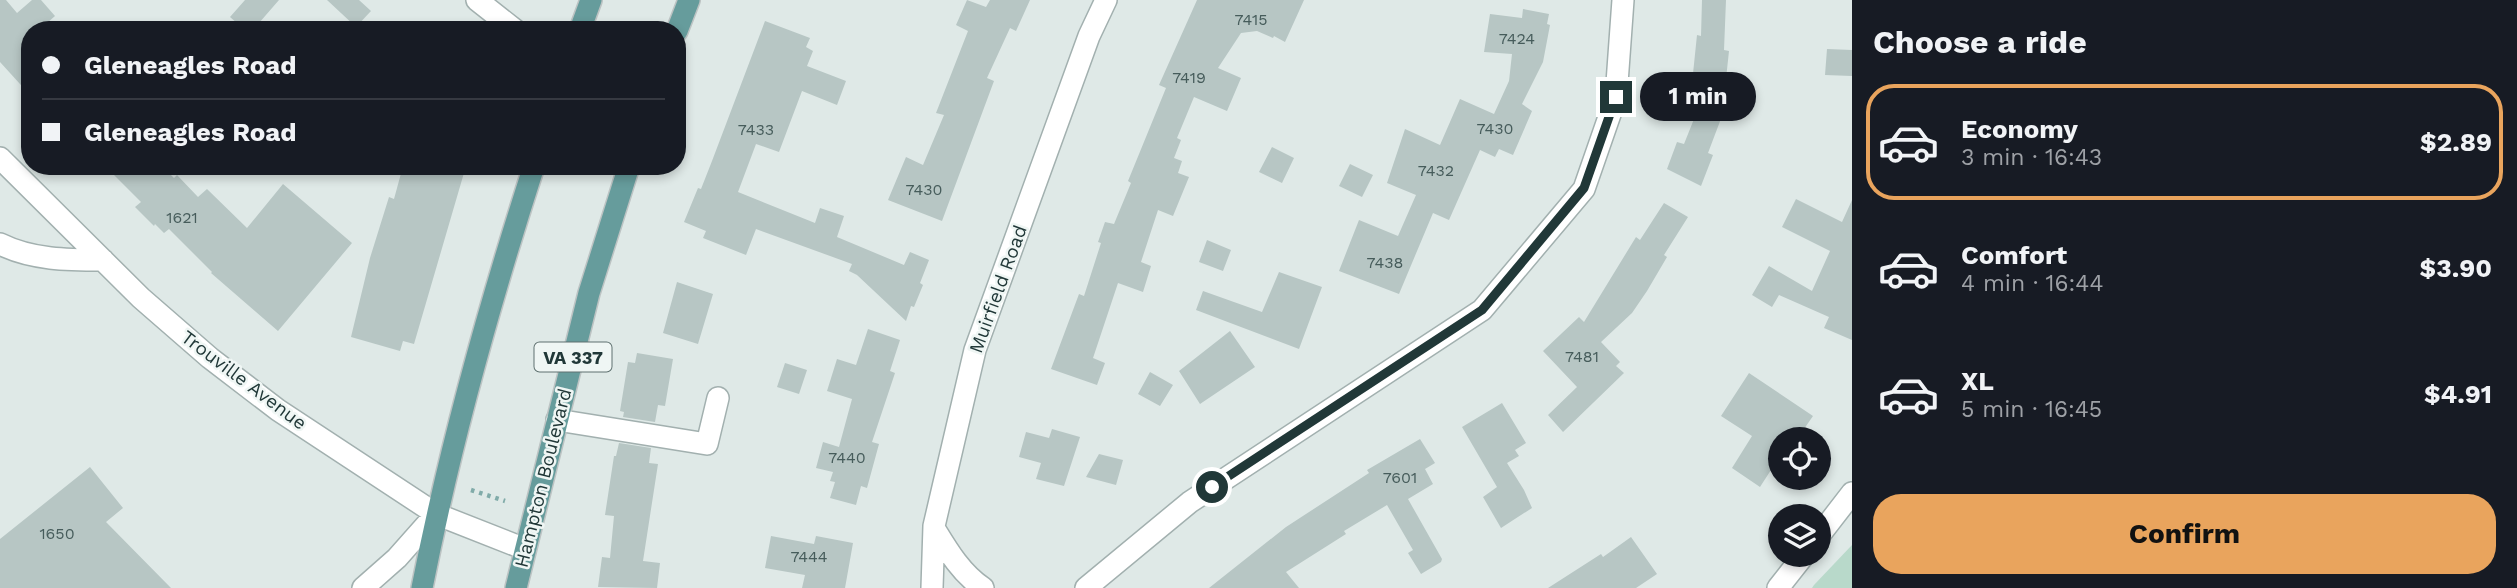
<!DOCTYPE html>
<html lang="en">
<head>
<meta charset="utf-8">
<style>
	body { margin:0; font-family:"Work Sans",sans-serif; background:#20242c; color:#f1f3f6; height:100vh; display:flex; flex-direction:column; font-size:26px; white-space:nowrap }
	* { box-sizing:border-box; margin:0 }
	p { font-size:23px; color:#9ea1a6 }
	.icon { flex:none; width:38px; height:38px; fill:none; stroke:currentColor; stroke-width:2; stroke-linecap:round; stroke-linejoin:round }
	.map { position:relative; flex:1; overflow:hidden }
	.sheet { display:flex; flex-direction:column; background:#171b24; width:665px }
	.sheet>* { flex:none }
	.banner { position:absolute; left:21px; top:21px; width:665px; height:154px; border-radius:28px; box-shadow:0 4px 10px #0003; display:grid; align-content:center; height:154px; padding:0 21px; background:#171b24 }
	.fabs { position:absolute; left:1768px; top:427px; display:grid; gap:14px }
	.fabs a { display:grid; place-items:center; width:63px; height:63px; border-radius:50%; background:#171b24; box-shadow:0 4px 10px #0003; font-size:35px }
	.end { position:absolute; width:32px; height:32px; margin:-16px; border:9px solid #213838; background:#fff; box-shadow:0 0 0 4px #fff }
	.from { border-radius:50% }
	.bubble { position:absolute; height:49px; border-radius:24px; background:#171b24; box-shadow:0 4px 10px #0003; font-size:23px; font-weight:700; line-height:49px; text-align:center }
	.banner b { display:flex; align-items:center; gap:24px; height:66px; font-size:26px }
	.banner b+b { border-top:2px solid #363941 }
	.banner i { width:18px; height:18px; background:#f1f3f6 }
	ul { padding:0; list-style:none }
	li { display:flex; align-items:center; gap:21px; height:116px; margin:0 14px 10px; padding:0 7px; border:4px solid transparent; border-radius:28px }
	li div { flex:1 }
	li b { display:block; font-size:26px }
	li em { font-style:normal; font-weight:700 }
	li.current { border-color:#e9a45d }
	li>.icon { width:63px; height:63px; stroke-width:1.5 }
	h2 { padding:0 21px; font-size:32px; line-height:84px }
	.action { display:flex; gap:14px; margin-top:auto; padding:14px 21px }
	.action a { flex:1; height:80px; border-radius:28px; background:#e9a45d; color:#111; font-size:28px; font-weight:700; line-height:80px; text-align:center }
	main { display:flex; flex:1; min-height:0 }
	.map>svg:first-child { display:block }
	.green { fill:#b8d9ca }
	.building { fill:#b7c6c4 }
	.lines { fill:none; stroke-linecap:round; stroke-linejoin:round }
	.minor-casing { stroke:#a2b0af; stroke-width:24 }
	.major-casing { stroke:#bcc3c3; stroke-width:24 }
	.path { stroke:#81aba9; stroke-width:4.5; stroke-dasharray:3.5 5; stroke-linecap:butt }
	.minor { stroke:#fff; stroke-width:21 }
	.major { stroke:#669c9c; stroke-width:21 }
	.route { stroke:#213838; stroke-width:9 }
	.labels { text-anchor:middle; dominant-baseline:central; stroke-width:5; stroke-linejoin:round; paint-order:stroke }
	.number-label { font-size:16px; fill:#465c5b }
	.shield { fill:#eff6f4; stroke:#5f7170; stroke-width:2 }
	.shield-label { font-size:18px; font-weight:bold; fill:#213838 }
	.street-label { font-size:19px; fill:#213838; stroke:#eff6f4 }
</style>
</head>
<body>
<main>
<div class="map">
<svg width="1852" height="588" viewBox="0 0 1852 588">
	<rect width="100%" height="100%" fill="#dfe9e7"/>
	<!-- green -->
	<path class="green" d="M 1852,545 L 1852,588 L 1812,588 L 1814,585 Z"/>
	<!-- building -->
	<path class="building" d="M 0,0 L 6,0 L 17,13 L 32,0 L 41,0 L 55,16 L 39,30 L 30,30 L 30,95 L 0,62 Z
		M 245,0 L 279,0 L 253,30 L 245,30 L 230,17 Z
		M 327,0 L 359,0 L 371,11 L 356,27 Z
		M 967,0 L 986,7 L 990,0 L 1030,0 L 1016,31 L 1010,28 L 987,78 L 994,81 L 942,221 L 888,200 L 906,157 L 923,165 L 944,115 L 936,113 L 968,31 L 956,25 Z
		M 1197,0 L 1304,0 L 1285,42 L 1274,36 L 1273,38 L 1257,31 L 1241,33 L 1218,68 L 1241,78 L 1227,111 L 1194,97 L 1177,138 L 1181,140 L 1174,158 L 1182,161 L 1178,173 L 1189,177 L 1173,216 L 1158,210 L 1141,262 L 1151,266 L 1143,292 L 1118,283 L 1093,358 L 1105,363 L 1097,385 L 1051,369 L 1079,294 L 1084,296 L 1101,243 L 1098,242 L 1105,222 L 1114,224 L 1131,183 L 1128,181 L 1166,88 L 1159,85 Z
		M 1702,0 L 1726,0 L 1724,50 L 1729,51 L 1722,116 L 1708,153 L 1713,155 L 1701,186 L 1667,169 L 1677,142 L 1684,144 L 1704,94 L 1691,93 L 1697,35 L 1701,36 Z
		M 1523,9 L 1549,14 L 1547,24 L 1550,25 L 1543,62 L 1522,104 L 1532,111 L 1513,155 L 1499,149 L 1495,157 L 1480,150 L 1449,220 L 1433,213 L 1399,294 L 1339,271 L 1359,220 L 1398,236 L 1416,195 L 1387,183 L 1405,129 L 1440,145 L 1460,99 L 1494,114 L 1509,81 L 1512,54 L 1484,52 L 1490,14 L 1522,18 Z
		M 765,21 L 810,38 L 806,47 L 813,51 L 807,66 L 846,81 L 837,105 L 802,91 L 779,152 L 756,144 L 738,192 L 815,223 L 820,208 L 844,216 L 837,237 L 904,265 L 910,252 L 929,260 L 920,283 L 923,285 L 914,307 L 911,306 L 906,321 L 857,275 L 849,271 L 852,264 L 756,229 L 746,255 L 703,238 L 706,231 L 684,222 L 698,188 L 701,189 L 712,161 Z
		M 1827,49 L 1852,50 L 1852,76 L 1825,75 Z
		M 1272,147 L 1294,158 L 1282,183 L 1259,172 Z
		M 1350,164 L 1373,175 L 1362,197 L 1339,186 Z
		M 105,166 L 162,166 L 174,178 L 177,175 L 198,197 L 207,189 L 247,228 L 283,184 L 352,243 L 278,331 L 211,273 L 212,272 L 169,229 L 164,233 L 155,224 L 154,226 L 135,207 L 141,202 Z
		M 403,166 L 466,166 L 414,344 L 403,341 L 400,351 L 351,337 L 370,258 L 389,197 L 394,199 Z
		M 1796,199 L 1842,222 L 1852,200 L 1852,340 L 1824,328 L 1829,317 L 1779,295 L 1772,307 L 1752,295 L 1769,266 L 1812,291 L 1830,251 L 1782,227 Z
		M 1664,203 L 1688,217 L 1664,255 L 1667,257 L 1647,291 L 1632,313 L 1601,342 L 1620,362 L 1616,366 L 1624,373 L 1563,432 L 1548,415 L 1577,387 L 1543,351 L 1579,317 L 1584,322 L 1636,237 L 1640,240 Z
		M 1207,240 L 1231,250 L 1223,271 L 1199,262 Z
		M 1279,272 L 1322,287 L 1299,349 L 1196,310 L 1203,291 L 1262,312 Z
		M 677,282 L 713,294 L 698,344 L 663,333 Z
		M 868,329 L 900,340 L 890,371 L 895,373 L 872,442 L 879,444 L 867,488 L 861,486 L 856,505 L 830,498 L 835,482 L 830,481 L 833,472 L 816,468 L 823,442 L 839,447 L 852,399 L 827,391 L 837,359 L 856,365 Z
		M 1230,331 L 1255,367 L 1200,404 L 1179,371 Z
		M 637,353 L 673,359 L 665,406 L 658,405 L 655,422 L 623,417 L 624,412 L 620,411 L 628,362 L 635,363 Z
		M 785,363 L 807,370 L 799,394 L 777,387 Z
		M 1150,372 L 1173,385 L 1160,406 L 1138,394 Z
		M 1749,373 L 1813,416 L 1797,439 L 1780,439 L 1780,456 L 1760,487 L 1732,468 L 1752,436 L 1721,416 Z
		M 1502,403 L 1526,443 L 1515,450 L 1519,456 L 1507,463 L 1524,490 L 1532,508 L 1501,528 L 1483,497 L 1497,487 L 1462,427 Z
		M 1052,429 L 1080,437 L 1064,486 L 1036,479 L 1041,463 L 1019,457 L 1026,432 L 1049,438 Z
		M 1420,439 L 1435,463 L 1425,469 L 1433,484 L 1408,499 L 1442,559 L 1441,562 L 1421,574 L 1408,553 L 1413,550 L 1387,505 L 1344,531 L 1346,534 L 1286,572 L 1299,588 L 1209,588 L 1286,527 L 1369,473 L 1367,470 Z
		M 619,443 L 651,448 L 649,463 L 658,464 L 643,561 L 660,563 L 657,588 L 598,587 L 602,557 L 610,558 L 614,516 L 605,515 L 614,456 L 616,456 Z
		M 1099,454 L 1123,460 L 1116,485 L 1086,477 Z
		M 90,467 L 123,508 L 106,522 L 171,588 L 0,588 L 0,539 Z
		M 771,536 L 814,544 L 816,536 L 853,543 L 845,588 L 802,588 L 805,575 L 765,568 Z
		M 1631,537 L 1657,574 L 1636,588 L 1548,588 L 1601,554 L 1603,557 Z"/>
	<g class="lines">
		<!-- minor casing -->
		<g class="minor-casing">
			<path id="minor" d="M 477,0 L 515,30
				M 0,158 L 141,298 L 210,358 L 278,410 L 436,514 L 525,549
				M 0,244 C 32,260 68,260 103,260
				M 557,420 L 707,444 L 718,398
				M 934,528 C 948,551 961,573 983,588
				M 1818,537 L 1852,493
				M 363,588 L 397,558 L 436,514
				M 932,588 L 934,526 L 975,350 L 1089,36 L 1106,0
				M 1086,588 L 1190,502 L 1482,310 L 1584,189 L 1616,97 L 1623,0
				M 1778,588 L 1804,555"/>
		</g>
		<!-- major casing -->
		<g class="major-casing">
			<path id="major" d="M 580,30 L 591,0
				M 677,31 L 689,0
				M 422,588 C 450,445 489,305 534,166
				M 516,588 L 589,293 L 629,166"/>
		</g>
		<!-- path -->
		<path class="path" d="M 471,490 L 505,501"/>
		<!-- minor -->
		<use href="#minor" class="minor"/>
		<!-- major -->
		<use href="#major" class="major"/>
	</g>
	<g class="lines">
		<!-- route -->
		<path class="route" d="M 1212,487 L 1482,310 L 1584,188 L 1616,97"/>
	</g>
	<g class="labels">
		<!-- number labels -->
		<g class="number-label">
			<text x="1251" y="19">7415</text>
			<text x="1517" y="38">7424</text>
			<text x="1189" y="77">7419</text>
			<text x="1495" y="128">7430</text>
			<text x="756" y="129">7433</text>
			<text x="1436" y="170">7432</text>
			<text x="924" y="189">7430</text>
			<text x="182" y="217">1621</text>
			<text x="1385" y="262">7438</text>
			<text x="1582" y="356">7481</text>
			<text x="847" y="457">7440</text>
			<text x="1400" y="477">7601</text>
			<text x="57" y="533">1650</text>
			<text x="809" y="556">7444</text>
		</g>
		<!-- shield labels -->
		<rect class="shield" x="534.5" y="342.5" width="77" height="29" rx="5"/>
		<g class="shield-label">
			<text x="573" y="357">VA 337</text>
		</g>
		<!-- street labels -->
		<g class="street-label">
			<text transform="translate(998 289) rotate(-70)">Muirfield Road</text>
			<text transform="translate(244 380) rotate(37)">Trouville Avenue</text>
			<text transform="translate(543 478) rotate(-76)">Hampton Boulevard</text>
		</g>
	</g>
</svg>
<div class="fabs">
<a><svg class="icon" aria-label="locate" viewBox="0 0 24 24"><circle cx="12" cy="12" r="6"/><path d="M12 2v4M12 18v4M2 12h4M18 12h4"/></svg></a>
<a><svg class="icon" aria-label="layers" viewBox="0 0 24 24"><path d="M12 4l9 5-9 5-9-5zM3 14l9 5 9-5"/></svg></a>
</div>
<i class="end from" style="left:1212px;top:487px"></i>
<i class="end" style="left:1616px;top:97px"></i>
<div class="bubble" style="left:1640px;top:72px;width:116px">1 min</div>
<div class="banner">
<b><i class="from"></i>Gleneagles Road</b>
<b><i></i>Gleneagles Road</b>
</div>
</div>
<section class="sheet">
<h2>Choose a ride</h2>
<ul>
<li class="current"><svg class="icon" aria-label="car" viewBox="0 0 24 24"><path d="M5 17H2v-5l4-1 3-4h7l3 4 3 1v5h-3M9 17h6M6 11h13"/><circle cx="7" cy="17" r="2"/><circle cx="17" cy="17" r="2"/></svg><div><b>Economy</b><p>3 min · 16:43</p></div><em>$2.89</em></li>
<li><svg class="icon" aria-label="car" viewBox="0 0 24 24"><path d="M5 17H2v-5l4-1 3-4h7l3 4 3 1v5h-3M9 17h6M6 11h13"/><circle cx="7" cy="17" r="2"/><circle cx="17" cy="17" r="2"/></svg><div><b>Comfort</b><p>4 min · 16:44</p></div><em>$3.90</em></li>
<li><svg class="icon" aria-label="car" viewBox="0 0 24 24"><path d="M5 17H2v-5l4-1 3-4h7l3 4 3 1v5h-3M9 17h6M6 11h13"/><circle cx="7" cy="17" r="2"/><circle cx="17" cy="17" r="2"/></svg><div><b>XL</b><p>5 min · 16:45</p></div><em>$4.91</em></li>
</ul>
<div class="action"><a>Confirm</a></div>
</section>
</main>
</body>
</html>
